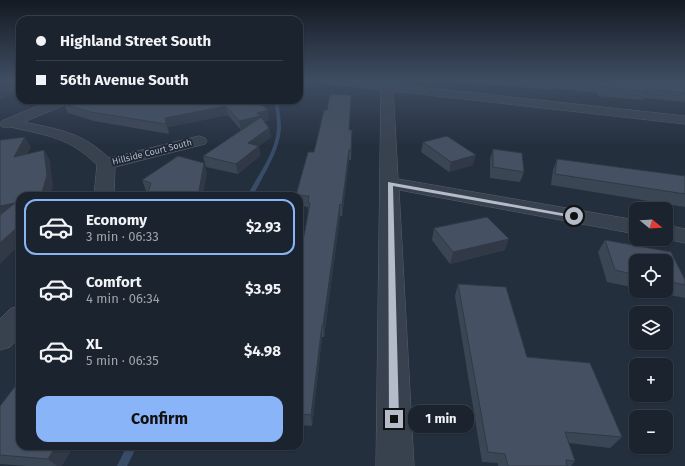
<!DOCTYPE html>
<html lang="en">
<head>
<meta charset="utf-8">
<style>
	body { margin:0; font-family:"Fira Sans",sans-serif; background:#242b36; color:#f1f3f6; height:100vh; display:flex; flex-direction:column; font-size:15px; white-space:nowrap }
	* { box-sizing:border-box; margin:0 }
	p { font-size:13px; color:#a0a4aa }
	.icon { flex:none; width:22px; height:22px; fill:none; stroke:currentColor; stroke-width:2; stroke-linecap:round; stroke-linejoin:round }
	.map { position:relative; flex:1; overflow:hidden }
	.panel { position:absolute; left:16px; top:192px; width:287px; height:258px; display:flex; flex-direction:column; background:#1b232e; border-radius:12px; box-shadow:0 1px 3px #0004,0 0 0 1px #39404a }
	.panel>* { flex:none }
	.banner { position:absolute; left:16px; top:16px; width:287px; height:88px; border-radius:12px; box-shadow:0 1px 3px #0004,0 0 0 1px #39404a; display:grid; align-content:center; height:88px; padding:0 20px; background:#1b232e }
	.needle { width:26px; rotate:108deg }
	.controls { position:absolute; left:629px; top:202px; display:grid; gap:8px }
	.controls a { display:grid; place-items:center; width:44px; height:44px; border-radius:8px; background:#1b232e; box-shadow:0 1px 3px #0004,0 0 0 1px #39404a; font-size:20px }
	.end { position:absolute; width:18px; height:18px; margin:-9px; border:5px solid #b4bcc9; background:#111; box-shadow:0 0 0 2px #111 }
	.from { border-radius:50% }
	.bubble { position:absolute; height:28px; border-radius:12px; background:#1b232e; box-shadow:0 1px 3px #0004,0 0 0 1px #39404a; font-size:13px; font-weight:700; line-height:28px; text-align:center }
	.banner b { display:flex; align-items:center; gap:14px; height:38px; font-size:15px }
	.banner b+b { border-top:1px solid #39404a }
	.banner i { width:10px; height:10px; background:#f1f3f6 }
	ul { padding:7px 0 0; list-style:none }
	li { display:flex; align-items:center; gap:12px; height:56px; margin:0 8px 6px; padding:0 12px; border:2px solid transparent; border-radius:12px }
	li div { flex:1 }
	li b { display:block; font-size:15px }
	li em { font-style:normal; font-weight:700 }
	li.active { border-color:#8ab4f8 }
	li>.icon { width:36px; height:36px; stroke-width:1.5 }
	.cta { display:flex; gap:8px; margin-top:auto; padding:8px 20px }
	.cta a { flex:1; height:46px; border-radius:12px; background:#8ab4f8; color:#111; font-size:16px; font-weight:700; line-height:46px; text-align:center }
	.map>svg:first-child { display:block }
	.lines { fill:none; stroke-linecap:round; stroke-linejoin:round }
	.stream { fill:#394c67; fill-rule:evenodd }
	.minor-casing { stroke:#565f6c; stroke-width:1 }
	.tertiary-casing { stroke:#565f6c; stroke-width:1 }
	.minor { fill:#38414e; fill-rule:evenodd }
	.tertiary { fill:#38414e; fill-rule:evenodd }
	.wall { fill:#3b4654 }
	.shaded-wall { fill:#303945 }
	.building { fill:#455162; stroke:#303945 }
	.route { fill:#b4bcc9 }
	.labels { text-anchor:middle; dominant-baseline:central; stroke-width:3.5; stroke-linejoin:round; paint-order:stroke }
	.far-street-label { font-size:9px; fill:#b4bcc9; stroke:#1d2633 }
</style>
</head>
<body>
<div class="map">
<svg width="685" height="466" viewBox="0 0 685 466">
	<rect width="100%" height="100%" fill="#242f3e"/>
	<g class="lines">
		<!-- stream -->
		<path class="stream" d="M 274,100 L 278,100 C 279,109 281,118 281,128 C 280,151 263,175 253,196 L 247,196 C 258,175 276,152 277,128 C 277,118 276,109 274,100 Z
			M 127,446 L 137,446 L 127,466 L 117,466 Z"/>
		<!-- minor casing -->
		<g class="minor-casing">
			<path id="minor" d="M 385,81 L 397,81 L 393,87 L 398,179 L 636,220 L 636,234 L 399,190 L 414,466 L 376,466 L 381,87 Z
				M 53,100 L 70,100 L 69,103 L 24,122 C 61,130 81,132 109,158 L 199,136 L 205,138 L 207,141 L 205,144 L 115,167 L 114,196 L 94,196 L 97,165 C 69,137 48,136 11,127 L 2,127 L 0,124 L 2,121 Z
				M 666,225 L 685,229 L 685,243 L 666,239 Z
				M 20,306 L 20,336 L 10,347 L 0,350 L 0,319 L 10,309 Z"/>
		</g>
		<!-- tertiary casing -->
		<g class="tertiary-casing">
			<path id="tertiary" d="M 325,81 L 364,81 L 685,116 L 685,124 L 331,84 Z"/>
		</g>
		<!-- minor -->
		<use href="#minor" class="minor"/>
		<!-- tertiary -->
		<use href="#tertiary" class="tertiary"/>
	</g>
	<!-- wall -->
	<path class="wall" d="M 453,81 L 685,81 L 685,102 L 645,98 L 644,100 L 598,96 L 597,93 L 553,88 L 552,90 Z
		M 351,95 L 349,130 L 352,140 L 351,160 L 349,160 L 342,216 L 340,216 L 324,337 L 322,337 L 312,426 L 299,425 L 299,236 L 304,236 L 308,214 L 308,207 L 299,206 L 299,196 L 296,196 L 296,195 L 314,152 L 327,110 Z
		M 256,100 L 269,120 L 264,121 L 269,128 L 271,137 L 259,146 L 260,156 L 238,174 L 206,167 L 203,156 L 241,130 L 228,115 L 168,127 L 169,134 L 94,121 L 68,113 L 64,104 Z
		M 423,142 L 473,165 L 449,172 L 421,152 Z
		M 493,149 L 524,172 L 520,182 L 490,178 L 490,159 Z
		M 557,159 L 685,176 L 685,207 L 551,185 L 553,170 Z
		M 204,163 L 207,173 L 148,192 L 146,191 L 142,180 Z
		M 434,228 L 505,250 L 450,264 L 432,240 Z
		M 605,240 L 671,252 L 685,280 L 685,298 L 649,291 L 666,291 L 666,261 L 636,261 L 636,288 L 607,282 L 598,252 Z
		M 458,284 L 527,357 L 622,437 L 610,448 L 569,443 L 575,461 L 571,466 L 498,466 L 498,463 L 482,462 L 455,296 Z
		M 0,406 L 62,466 L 28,466 L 0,464 Z"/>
	<!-- shaded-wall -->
	<path class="shaded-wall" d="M 11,81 L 20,81 L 20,92 L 0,99 L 0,85 Z
		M 351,95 L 351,103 L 349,140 L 349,130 Z
		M 226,106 L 228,115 L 168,127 L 169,134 L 166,124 L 165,118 Z
		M 268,110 L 269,120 L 262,121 L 241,130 L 239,121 L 257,113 Z
		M 269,128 L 271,137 L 259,146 L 260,156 L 238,174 L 236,164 L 248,143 Z
		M 352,130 L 352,140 L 351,160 L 351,150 Z
		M 25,137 L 31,147 L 20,167 L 14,157 Z
		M 44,150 L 50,160 L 53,186 L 50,196 L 41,196 Z
		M 349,150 L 349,160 L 342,216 L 342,205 Z
		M 476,155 L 473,165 L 449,172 L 451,162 Z
		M 204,163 L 207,173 L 203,196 L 198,196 Z
		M 15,203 L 0,219 L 0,206 Z
		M 340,204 L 340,216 L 324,337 L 323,325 Z
		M 20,225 L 20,244 L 0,264 L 0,243 Z
		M 509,239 L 505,250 L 450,264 L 453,252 Z
		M 322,325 L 322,337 L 312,426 L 311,415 Z
		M 56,446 L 74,446 L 62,466 L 57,466 L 48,459 Z"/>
	<!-- building -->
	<path class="building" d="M 0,81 L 11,81 L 0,85 Z
		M 542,81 L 555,81 L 555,82 Z
		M 565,81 L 685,81 L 685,93 L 646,89 L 648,92 L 602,87 L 600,85 Z
		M 330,94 L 351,95 L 349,130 L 352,130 L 351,150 L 349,150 L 342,205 L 340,204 L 323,325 L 322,325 L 311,415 L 299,414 L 299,236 L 304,236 L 310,203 L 308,203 L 309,196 L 296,195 L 308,152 L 314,152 L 324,110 L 327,110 Z
		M 73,100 L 256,100 L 268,110 L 257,113 L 261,116 L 239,121 L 226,106 L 165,118 L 166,124 L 90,112 L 64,104 Z
		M 261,117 L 269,128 L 248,143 L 259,146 L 236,164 L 203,156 Z
		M 447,136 L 476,155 L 451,162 L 423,142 Z
		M 25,137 L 14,157 L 44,150 L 47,175 L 41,196 L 20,196 L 20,225 L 0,243 L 0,215 L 15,203 L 0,206 L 0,140 Z
		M 493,149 L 522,153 L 524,172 L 493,167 Z
		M 178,156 L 204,163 L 198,196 L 147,196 L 151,183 L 142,180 Z
		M 557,159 L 685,176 L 685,194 L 555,174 Z
		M 487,217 L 509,239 L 453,252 L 434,228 Z
		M 605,240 L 671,252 L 685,280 L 685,285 L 666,281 L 666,261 L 636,261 L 636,275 L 615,270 Z
		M 458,284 L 506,287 L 527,357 L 590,363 L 622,437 L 565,432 L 575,461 L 566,460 L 567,466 L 508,466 L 505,454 L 488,452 Z
		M 20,380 L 20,446 L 56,446 L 48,459 L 0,455 L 0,406 Z"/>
	<!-- sky -->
	<linearGradient id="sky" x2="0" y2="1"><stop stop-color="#141a22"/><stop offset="0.55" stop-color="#3f4d63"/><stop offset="1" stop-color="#3f4d63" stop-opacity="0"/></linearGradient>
	<rect width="685" height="146" fill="url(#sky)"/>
	<!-- route -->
	<path class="route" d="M 388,182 L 578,216 L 574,218 L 393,186 L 399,419 L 398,423 L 394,424 L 390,423 L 389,419 Z"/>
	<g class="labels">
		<!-- far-street labels -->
		<g class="far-street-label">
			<text transform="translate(152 152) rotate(-14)">Hillside Court South</text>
		</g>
	</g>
</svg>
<div class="controls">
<a><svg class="needle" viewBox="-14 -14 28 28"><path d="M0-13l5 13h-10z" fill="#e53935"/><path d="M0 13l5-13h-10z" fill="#a0a4aa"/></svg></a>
<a><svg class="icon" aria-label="locate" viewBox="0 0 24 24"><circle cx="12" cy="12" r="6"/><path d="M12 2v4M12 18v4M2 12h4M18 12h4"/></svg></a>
<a><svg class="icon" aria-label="layers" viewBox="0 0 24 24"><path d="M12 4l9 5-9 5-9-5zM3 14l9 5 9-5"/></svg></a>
<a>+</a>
<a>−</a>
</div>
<i class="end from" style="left:574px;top:216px"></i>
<i class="end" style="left:394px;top:419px"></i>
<div class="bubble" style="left:408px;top:405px;width:66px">1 min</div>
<div class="banner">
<b><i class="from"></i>Highland Street South</b>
<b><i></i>56th Avenue South</b>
</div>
<section class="panel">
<ul>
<li class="active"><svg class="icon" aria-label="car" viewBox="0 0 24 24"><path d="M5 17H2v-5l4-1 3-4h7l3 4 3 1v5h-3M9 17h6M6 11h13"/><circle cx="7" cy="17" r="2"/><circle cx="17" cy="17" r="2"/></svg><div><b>Economy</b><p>3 min · 06:33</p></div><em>$2.93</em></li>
<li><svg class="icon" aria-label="car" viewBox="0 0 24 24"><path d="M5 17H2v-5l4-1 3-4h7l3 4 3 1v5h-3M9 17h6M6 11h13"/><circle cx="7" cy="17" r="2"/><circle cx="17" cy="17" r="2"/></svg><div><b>Comfort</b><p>4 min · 06:34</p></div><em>$3.95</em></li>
<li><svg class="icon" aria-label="car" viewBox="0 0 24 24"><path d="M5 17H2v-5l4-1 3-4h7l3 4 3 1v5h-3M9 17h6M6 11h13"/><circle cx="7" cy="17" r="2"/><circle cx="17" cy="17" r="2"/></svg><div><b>XL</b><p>5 min · 06:35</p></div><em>$4.98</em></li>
</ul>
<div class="cta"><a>Confirm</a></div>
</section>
</div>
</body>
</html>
